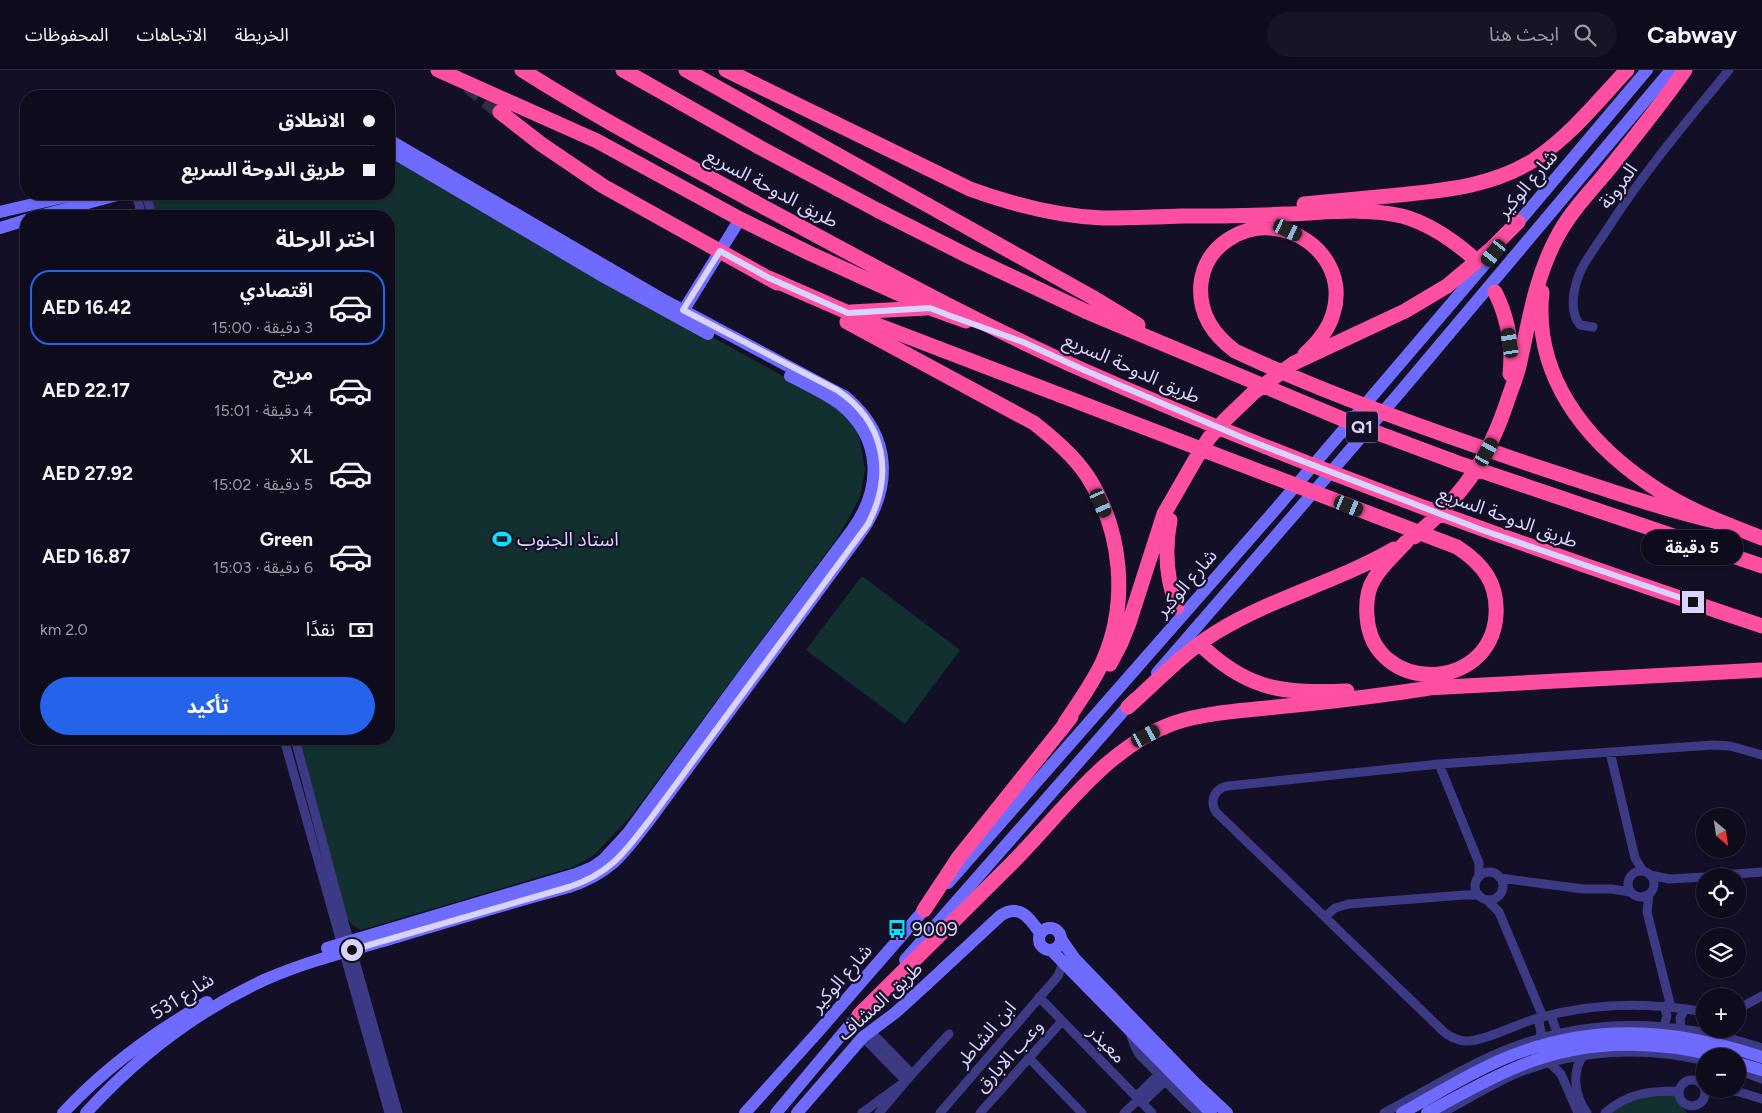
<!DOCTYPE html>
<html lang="ar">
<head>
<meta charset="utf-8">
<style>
	body { margin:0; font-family:Figtree,"Noto Sans Arabic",sans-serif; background:#171425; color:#f1f3f6; direction:rtl; height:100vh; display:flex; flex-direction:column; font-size:19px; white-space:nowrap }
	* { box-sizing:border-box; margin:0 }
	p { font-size:16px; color:#9b9ba3 }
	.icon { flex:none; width:28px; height:28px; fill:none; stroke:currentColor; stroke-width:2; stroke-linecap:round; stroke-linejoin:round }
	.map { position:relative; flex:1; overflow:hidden; direction:ltr }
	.drawer { position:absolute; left:20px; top:140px; width:375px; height:535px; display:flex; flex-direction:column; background:#0e0b1c; border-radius:20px; box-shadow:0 1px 4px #0004,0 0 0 1px #2e2b3b; direction:rtl }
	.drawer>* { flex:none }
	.hud { position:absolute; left:20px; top:20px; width:375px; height:110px; border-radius:20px; box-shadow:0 1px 4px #0004,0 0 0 1px #2e2b3b; direction:rtl; display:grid; align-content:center; height:110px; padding:0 20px; background:#0e0b1c }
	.needle { width:32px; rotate:151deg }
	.controls { position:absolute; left:1696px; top:738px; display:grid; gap:10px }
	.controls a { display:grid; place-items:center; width:50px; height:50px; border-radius:50%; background:#0e0b1c; box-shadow:0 1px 4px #0004,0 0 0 1px #2e2b3b; font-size:25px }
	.end { position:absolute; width:22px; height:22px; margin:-11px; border:6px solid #d9d4ff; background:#111; box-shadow:0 0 0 2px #111 }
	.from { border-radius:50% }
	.bubble { position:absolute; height:35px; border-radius:18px; background:#0e0b1c; box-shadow:0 1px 4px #0004,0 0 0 1px #2e2b3b; font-size:16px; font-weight:700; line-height:35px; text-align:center; direction:rtl }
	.car { position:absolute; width:15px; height:30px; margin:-15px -8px; border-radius:6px; box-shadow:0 0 4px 1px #0007; background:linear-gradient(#222 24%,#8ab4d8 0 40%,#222 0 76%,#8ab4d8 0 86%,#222 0) }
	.hud b { display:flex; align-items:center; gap:18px; height:48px; font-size:19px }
	.hud b+b { border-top:1px solid #2e2b3b }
	.hud i { width:12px; height:12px; background:#f1f3f6 }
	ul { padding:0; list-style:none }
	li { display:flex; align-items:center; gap:15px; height:75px; margin:0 10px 8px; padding:0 10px; border:2px solid transparent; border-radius:20px }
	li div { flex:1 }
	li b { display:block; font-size:19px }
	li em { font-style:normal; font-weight:700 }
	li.current { border-color:#2563eb }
	li>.icon { width:45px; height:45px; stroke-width:1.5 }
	h2 { padding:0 20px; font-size:22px; line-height:60px }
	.pay { display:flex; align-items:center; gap:12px; height:55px; padding:0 20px; font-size:19px }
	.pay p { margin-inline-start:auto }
	.button { display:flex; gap:10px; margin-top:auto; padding:10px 20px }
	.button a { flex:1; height:58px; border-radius:30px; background:#2563eb; color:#fff; font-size:20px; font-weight:700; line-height:58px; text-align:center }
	header { display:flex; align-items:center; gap:30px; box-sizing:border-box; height:70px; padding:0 25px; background:#0e0b1c; border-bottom:1px solid #2e2b3b }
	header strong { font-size:24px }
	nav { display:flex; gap:28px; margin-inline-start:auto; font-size:18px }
	.search { width:350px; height:45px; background:#171425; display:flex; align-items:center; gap:12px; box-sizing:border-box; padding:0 18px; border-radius:28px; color:#9b9ba3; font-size:19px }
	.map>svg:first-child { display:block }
	.green { fill:#12302f }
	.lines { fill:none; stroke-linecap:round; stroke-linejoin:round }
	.highway-tunnel { stroke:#312d47; stroke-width:15; stroke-dasharray:15 8; stroke-linecap:butt }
	.street { stroke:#3d3a85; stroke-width:9 }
	.secondary { stroke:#6f6bff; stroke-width:12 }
	.highway { stroke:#ff4fa3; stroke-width:15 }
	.route { stroke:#d9d4ff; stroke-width:6 }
	.labels { text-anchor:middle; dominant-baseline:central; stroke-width:4.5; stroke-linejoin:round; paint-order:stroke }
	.shield { fill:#130f26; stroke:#9e99be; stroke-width:1 }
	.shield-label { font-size:18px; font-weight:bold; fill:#d9d4ff }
	.street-label { font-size:19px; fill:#d9d4ff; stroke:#130f26 }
	.poi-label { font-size:19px; fill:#d9d4ff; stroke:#130f26; text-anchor:start }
</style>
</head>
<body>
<header>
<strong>Cabway</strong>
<div class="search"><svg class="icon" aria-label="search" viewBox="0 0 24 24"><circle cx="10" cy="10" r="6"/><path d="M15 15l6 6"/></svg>ابحث هنا</div>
<nav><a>الخريطة</a><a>الاتجاهات</a><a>المحفوظات</a></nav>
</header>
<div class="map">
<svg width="1762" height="1043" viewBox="0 0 1762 1043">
	<rect width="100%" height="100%" fill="#130f26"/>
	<!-- green -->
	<path class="green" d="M 389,84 L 655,235 L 831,333 L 855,357 L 859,367 L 865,399 L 860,427 L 840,464 L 631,746 L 594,785 L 573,797 L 361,860 L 352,855 L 347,848 L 297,669 L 389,669 L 389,146 L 157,146 L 153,131 L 155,124 L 389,124 Z
		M 862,506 L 960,580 L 905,654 L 806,580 Z
		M 1673,1023 L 1687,1043 L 1612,1043 L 1627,1031 Z"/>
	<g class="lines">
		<!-- highway-tunnel -->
		<path class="highway-tunnel" d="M 468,16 L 500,42"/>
		<!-- street -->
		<path class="street" d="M 136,124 L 142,146
			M 146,124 L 152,146
			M 1593,257 L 1580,255 C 1568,240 1574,216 1581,200 C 1588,186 1599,172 1608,158 C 1644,102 1687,51 1729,0
			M 284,669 L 389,1043
			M 295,669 L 344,852 L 398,1043
			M 1610,682 L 1635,788 L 1643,801
			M 1439,694 L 1479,793 L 1479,807
			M1628 814a13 13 0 1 1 26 0a13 13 0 1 1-26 0Z
			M1475 816a14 14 0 1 1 28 0a14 14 0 1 1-28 0Z
			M 1650,805 L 1669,809 L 1705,807
			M 1709,806 L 1762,802
			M 1500,808 L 1583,819 L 1612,819 L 1630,822
			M 1649,824 L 1647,842 L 1671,937
			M 1487,830 L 1499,842 L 1543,947
			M 1325,847 L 1335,838 L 1349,834 L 1464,825 L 1479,825
			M 1039,927 L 1152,1043
			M 1664,936 L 1667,946 L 1664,956
			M 1738,939 L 1762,926
			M 1705,942 C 1650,932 1592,933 1538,948 C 1519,953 1483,972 1466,971 C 1458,971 1451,967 1445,963 L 1216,742 C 1209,730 1215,718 1228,716 L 1439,694 L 1713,675 L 1730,676 L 1762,685
			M 1551,945 L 1557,963
			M 1538,948 L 1541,962 L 1540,968
			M 1681,957 L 1680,948 L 1685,939
			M 870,961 L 912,1004
			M 1130,963 L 1135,977 L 1139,984 L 1190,1036 L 1199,1043
			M 1583,986 C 1571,1002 1575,1027 1587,1043
			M 1029,988 L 1082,1043
			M 1550,993 L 1561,1004 L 1578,1043
			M 1738,1000 L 1762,1009
			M1679 1023a13 13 0 1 1 26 0a13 13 0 1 1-26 0Z
			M 1721,1019 L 1739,1022 L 1762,1029
			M 1136,1027 L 1159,1004
			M 1142,1033 L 1165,1011
			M 862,1043 L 906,1011 L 863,967
			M 879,1043 L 912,1004 L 949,964
			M 940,1043 L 1058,906 L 1061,898 L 1062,890
			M 980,1043 L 1062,951
			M 1124,1043 L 1139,1029
			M 1384,1043 C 1426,1021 1468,994 1513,977 C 1596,946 1679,950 1762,978
			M 1442,1043 C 1468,1029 1493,1013 1520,1002 C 1579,980 1644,976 1705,991
			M 1605,1043 C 1628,1023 1648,1021 1678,1021"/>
		<!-- secondary -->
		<path class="secondary" d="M 389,80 L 604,207 L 708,264
			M 0,142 L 76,124
			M 39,146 L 121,124
			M 0,158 L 26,150
			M 1512,160 L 1647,0
			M 680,246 L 740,149
			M 1157,603 L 1401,321 L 1671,0
			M 948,813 L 1275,440 L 1497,180
			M1039 869a11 11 0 1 1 22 0a11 11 0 1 1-22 0Z
			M 1061,869 L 1075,889 L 1196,1014 L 1227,1043
			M 327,878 L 576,804 L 593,797 L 603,790 L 628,763 L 742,607 L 852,460 C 882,419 883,369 840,334 C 825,323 807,315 790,306
			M 1051,880 L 1211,1043
			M 905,890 L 1134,629
			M 1738,993 L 1762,1000
			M 63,1043 C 104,999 154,962 207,932
			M 86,1043 C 136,988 197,941 264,910 C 305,892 348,881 390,869 C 450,851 509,833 569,817 C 612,803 624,783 651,748 L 858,467 C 893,419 893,367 846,327 L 662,229 L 389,70
			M 745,1043 L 817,963 L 930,833
			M 776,1043 L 864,938
			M 797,1043 L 863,967 L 895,943 L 928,913 L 1000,846 C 1019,833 1029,847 1040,863
			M 1402,1043 C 1435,1025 1468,1004 1503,989 C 1591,952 1673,958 1762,987
			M 1427,1043 C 1458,1026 1489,1008 1522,995 C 1584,970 1652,970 1717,986"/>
		<!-- highway -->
		<path class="highway" d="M 438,0 L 597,71 L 740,149 L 809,183 L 930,238 L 966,251
			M 522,0 C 599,49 680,91 760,135 C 866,192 973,251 1083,300 C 1304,398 1533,479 1762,556
			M 623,0 L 759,77 L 877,140 L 968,186 L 1085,241 L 1359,356 L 1458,393 L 1762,496
			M 686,0 L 1092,227 L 1138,255
			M 726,0 L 970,119 C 1014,135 1056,146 1103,148 C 1129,148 1156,147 1182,146 C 1217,146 1251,146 1285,144 C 1323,143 1364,137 1402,146 C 1428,153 1450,168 1470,185
			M 500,42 L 541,74 L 603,116 L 777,213
			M 1304,134 C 1336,131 1368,128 1399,125 C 1447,120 1493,116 1534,90 C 1570,66 1598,31 1627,0
			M 769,208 L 872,253 L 1457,477 C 1483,494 1498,513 1496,545 C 1491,623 1372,625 1367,546 C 1366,533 1367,520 1374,509 C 1382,495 1395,484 1406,472
			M 1495,222 C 1508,248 1513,275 1510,304
			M 1542,222 C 1533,304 1584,370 1649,414 C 1683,438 1723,453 1762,468
			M 851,242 L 926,238
			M 847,252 L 1034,353 C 1054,369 1074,386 1088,407 C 1122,461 1129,532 1103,591 C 1093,613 1078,633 1065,653
			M 1305,284 C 1317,273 1328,261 1333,244 C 1352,184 1281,135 1229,169 C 1213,179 1203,195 1201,213 C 1198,242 1212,264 1235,281 C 1327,324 1424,358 1520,391 C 1587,413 1654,437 1722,453
			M 1170,450 C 1164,481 1166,508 1177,537
			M 1414,467 C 1462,426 1487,392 1507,332 C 1511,320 1516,308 1519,296 C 1529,252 1535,209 1556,169 C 1568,145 1587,125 1604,105 C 1632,70 1660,36 1685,0
			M 1205,579 C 1252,622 1286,623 1347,621
			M 1110,594 L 1121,573 L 1129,553 L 1164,444 L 1195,390 L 1209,368 L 1225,350 L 1253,323 L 1294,293 L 1405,241 L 1447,216 L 1490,180 L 1518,152
			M 1427,618 L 1762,600
			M 1128,637 C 1156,612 1183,583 1215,563 C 1271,528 1337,512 1394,479
			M 924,840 L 959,787 L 1071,647
			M 859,945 C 910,894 961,844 1012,793 C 1062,743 1105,678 1174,653 C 1206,642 1251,640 1286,636 C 1336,631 1386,625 1436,617"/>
	</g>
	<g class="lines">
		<!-- route -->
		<path class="route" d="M 352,880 L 569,817 C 611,803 625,782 651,748 L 868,454 C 894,404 885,352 837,320 L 683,240 L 720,181 L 769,208 L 848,243 L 930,238 L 948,245 L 1023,272 L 1084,300 L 1248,370 L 1482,460 L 1693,532"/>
	</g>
	<!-- icons -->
	<defs>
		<g id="stadium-bare" transform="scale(1.5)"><path d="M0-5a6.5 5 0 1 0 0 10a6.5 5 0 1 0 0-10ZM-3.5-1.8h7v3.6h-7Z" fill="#00e5ff" stroke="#130f26" stroke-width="2.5" paint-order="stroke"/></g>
		<g id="bus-bare" transform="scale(1.5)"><path d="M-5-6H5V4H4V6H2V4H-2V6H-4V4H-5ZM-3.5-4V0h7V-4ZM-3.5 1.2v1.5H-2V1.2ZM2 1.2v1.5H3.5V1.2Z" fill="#00e5ff" stroke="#130f26" stroke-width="2.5" paint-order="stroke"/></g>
	</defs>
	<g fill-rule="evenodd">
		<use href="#stadium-bare" x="502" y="469"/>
		<use href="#bus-bare" x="897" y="859"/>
	</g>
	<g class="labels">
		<!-- shield labels -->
		<rect class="shield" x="1346" y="341.5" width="32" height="31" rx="4"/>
		<g class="shield-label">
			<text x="1362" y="357">Q1</text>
		</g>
		<!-- street labels -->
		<g class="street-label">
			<text transform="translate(1527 114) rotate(-50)">شارع الوكير</text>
			<text transform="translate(1618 116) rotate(-54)">المرونة</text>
			<text transform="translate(772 118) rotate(28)">طريق الدوحة السريع</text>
			<text transform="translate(1132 298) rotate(24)">طريق الدوحة السريع</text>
			<text transform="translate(1508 447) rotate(20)">طريق الدوحة السريع</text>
			<text transform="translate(1186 513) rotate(-49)">شارع الوكير</text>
			<text transform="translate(841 908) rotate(-49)">شارع الوكير</text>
			<text transform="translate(182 926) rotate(-32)">شارع 531</text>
			<text transform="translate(880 931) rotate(-42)">طريق المشاف</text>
			<text transform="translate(986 964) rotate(-49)">ابن الشاطر</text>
			<text transform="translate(1107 974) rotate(46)">معيذر</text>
			<text transform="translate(1009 986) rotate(-48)">وعب الابارق</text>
		</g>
		<!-- poi labels -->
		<g class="poi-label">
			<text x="517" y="469">استاد الجنوب</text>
			<text x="912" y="859">9009</text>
		</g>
	</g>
</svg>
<div class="controls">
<a><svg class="needle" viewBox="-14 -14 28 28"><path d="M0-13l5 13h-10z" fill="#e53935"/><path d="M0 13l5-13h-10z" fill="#9b9ba3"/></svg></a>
<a><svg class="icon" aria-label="locate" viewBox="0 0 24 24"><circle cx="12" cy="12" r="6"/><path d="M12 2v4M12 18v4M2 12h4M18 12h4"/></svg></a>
<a><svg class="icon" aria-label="layers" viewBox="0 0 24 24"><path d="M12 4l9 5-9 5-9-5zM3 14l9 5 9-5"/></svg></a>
<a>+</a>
<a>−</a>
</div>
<i class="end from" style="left:352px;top:880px"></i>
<i class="end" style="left:1693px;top:532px"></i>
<div class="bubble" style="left:1641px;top:460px;width:102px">5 دقيقة</div>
<i class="car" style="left:1288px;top:160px;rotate:116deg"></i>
<i class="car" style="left:1494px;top:183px;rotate:219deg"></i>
<i class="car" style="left:1510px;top:273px;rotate:351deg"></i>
<i class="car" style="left:1487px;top:382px;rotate:29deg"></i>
<i class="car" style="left:1101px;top:433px;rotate:156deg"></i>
<i class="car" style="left:1349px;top:436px;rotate:112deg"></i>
<i class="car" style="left:1146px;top:666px;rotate:62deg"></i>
<div class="hud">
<b><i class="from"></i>الانطلاق</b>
<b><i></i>طريق الدوحة السريع</b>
</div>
<section class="drawer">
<h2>اختر الرحلة</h2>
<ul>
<li class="current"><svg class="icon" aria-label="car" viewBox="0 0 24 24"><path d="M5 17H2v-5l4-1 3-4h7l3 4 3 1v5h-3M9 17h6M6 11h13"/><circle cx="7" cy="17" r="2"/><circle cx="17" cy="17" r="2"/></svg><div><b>اقتصادي</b><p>3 دقيقة · 15:00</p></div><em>AED 16.42</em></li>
<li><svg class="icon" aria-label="car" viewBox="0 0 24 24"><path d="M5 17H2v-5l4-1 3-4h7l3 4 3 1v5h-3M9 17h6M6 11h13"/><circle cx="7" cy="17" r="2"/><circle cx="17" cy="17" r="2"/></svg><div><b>مريح</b><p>4 دقيقة · 15:01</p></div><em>AED 22.17</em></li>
<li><svg class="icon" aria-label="car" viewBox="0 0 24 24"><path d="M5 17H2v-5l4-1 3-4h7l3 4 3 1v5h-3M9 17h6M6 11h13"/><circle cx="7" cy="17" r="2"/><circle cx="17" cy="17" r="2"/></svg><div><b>XL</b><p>5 دقيقة · 15:02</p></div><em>AED 27.92</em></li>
<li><svg class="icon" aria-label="car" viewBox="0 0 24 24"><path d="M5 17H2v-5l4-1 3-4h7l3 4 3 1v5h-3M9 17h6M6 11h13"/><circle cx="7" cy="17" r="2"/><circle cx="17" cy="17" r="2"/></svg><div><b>Green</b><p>6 دقيقة · 15:03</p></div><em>AED 16.87</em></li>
</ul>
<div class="pay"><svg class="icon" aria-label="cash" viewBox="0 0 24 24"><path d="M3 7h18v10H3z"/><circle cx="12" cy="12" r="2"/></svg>نقدًا<p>2.0 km</p></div>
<div class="button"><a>تأكيد</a></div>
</section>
</div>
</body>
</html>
